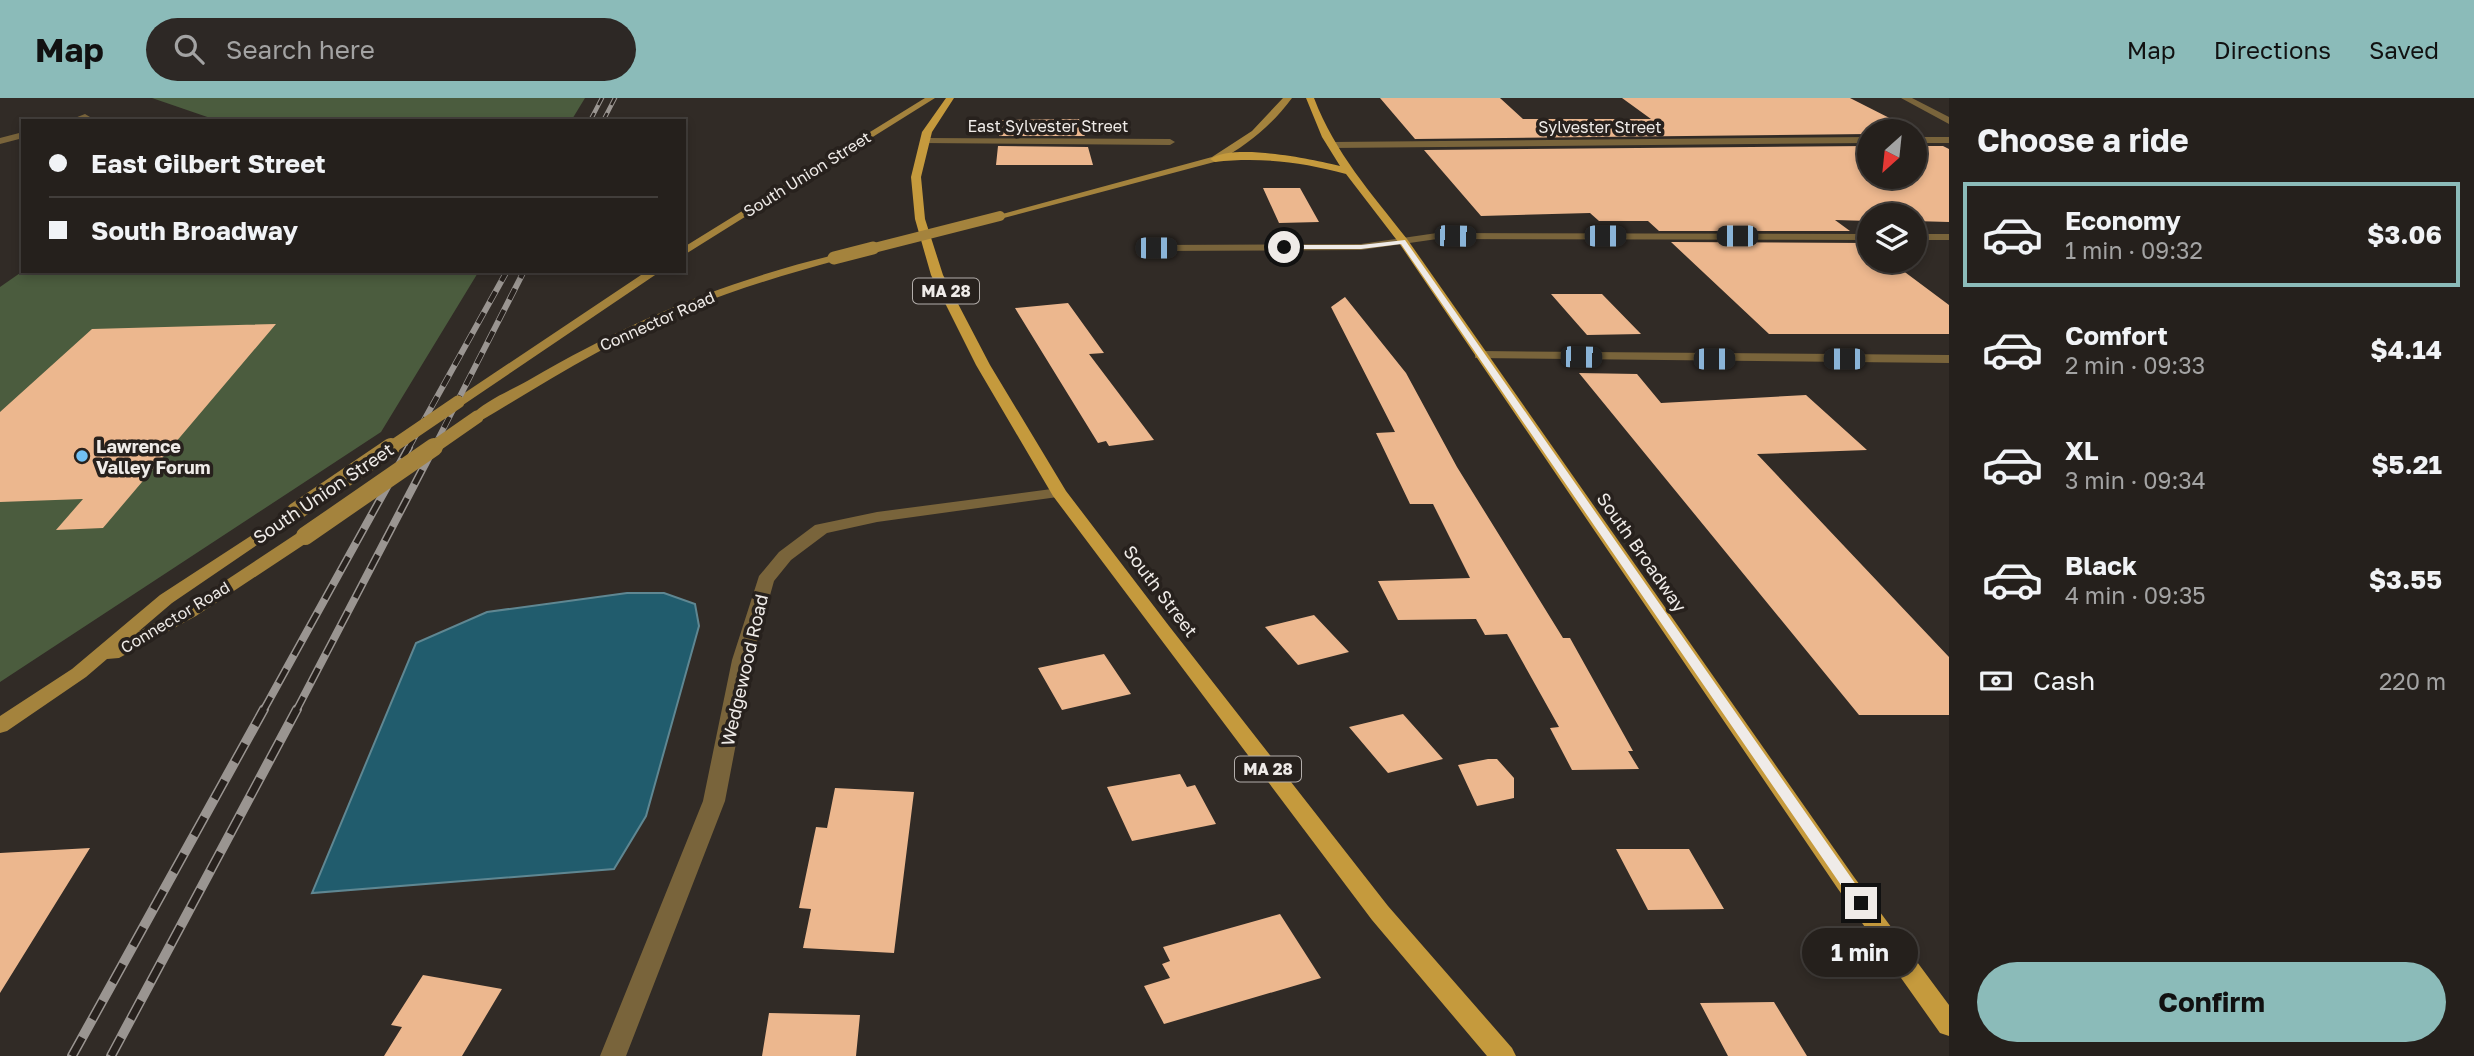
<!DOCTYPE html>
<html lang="en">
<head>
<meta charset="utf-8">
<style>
	body { margin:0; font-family:"Golos Text",sans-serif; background:#2d2825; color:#f1f3f6; height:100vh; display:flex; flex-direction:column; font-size:26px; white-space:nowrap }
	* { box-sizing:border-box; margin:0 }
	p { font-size:23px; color:#a3a3a3 }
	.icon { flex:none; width:38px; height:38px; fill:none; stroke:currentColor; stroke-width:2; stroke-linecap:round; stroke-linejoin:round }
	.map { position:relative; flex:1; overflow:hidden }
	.panel { display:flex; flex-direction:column; background:#25201c; width:525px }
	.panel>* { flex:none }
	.hud { position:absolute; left:21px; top:21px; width:665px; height:154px; border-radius:0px; box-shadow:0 4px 10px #0003,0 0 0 2px #423e3b; display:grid; align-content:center; height:154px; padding:0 28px; background:#25201c }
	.needle { width:46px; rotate:207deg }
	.buttons { position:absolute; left:1857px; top:21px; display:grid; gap:14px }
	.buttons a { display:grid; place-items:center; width:70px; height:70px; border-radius:50%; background:#25201c; box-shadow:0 4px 10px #0003,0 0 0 2px #423e3b; font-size:35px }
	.end { position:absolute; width:32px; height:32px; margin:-16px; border:9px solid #efebe8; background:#111; box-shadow:0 0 0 4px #111 }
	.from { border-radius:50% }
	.bubble { position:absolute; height:49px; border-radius:24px; background:#25201c; box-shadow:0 4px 10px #0003,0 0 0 2px #423e3b; font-size:23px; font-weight:700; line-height:49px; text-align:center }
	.car { position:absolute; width:21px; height:42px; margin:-21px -10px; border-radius:9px; box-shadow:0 0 5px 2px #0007; background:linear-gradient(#222 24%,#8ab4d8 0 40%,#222 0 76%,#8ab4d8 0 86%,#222 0) }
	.hud b { display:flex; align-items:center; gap:24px; height:66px; font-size:26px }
	.hud b+b { border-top:2px solid #423e3b }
	.hud i { width:18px; height:18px; background:#f1f3f6 }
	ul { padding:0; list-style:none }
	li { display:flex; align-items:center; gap:21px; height:105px; margin:0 14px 10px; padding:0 14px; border:4px solid transparent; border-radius:0px }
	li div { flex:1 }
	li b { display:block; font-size:26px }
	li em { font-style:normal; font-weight:700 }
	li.active { border-color:#8bbbb9 }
	li>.icon { width:63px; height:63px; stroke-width:1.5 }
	h2 { padding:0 28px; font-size:32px; line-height:84px }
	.pay { display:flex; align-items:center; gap:18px; height:77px; padding:0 28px; font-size:26px }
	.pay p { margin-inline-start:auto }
	.action { display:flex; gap:14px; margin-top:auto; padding:14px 28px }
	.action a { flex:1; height:80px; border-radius:42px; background:#8bbbb9; color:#111; font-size:28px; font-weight:700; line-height:80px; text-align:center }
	header { display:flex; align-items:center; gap:42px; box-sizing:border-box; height:98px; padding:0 35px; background:#8bbbb9; color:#111 }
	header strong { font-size:33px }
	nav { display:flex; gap:38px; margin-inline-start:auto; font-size:24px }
	.search { width:490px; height:63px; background:#2d2825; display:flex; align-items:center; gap:18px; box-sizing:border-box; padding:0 24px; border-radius:38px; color:#a3a3a3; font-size:26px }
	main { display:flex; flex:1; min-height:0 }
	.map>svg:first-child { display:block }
	.green { fill:#4b5c3e }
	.water { fill:#215c6d; stroke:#5f8792; stroke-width:2 }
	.building { fill:#ecb78e }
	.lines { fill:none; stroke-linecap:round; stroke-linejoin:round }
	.street { fill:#79643b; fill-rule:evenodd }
	.secondary { fill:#a4833d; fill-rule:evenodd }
	.primary { fill:#c59a3d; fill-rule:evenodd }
	.rail-far3-casing { stroke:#9a9591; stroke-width:4.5 }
	.rail-far2-casing { stroke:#9a9591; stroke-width:6 }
	.rail-far1-casing { stroke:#9a9591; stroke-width:8 }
	.rail-casing { stroke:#9a9591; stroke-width:10 }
	.rail-far3 { stroke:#27211d; stroke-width:2.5; stroke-dasharray:9; stroke-linecap:butt }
	.rail-far2 { stroke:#27211d; stroke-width:4.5; stroke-dasharray:12; stroke-linecap:butt }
	.rail-far1 { stroke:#27211d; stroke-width:5; stroke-dasharray:16; stroke-linecap:butt }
	.rail { stroke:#27211d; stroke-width:7; stroke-dasharray:21; stroke-linecap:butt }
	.secondary-bridge-far2 { stroke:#a4833d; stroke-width:10 }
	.secondary-bridge-far1 { stroke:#a4833d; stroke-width:13 }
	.secondary-bridge { stroke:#a4833d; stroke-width:18 }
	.route { fill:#efebe8 }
	.poi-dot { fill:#71c1f5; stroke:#27211d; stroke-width:2.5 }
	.labels { text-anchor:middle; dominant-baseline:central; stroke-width:7; stroke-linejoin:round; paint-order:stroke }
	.far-street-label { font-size:16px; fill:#efebe8; stroke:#27211d }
	.shield { fill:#27211d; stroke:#b3aeab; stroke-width:2 }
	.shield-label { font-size:16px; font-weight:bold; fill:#efebe8 }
	.poi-label { font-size:18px; font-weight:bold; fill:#efebe8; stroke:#27211d; text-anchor:start }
	.street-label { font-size:18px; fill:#efebe8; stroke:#27211d }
</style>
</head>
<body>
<header>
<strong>Map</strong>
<div class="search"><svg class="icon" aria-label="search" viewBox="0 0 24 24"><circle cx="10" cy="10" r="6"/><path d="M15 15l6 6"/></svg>Search here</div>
<nav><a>Map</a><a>Directions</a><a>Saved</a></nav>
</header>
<main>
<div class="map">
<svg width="1949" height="958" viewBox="0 0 1949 958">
	<rect width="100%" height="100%" fill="#312b26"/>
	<!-- green -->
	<path class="green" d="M 152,0 L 585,0 L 571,23 L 219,23 Z
		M 23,173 L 479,173 L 381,334 L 0,584 L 0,189 Z"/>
	<!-- water -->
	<path class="water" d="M 627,495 L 664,495 L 695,506 L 699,528 L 646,718 L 614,771 L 312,795 L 416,545 L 487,514 Z"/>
	<!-- building -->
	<path class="building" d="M 1380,0 L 1500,0 L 1523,21 L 1651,21 L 1622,0 L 1850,0 L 1921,36 L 1914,36 L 1914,33 L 1869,33 L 1869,36 L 1415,41 Z
		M 1079,21 L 1085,38 L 999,38 L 1001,22 Z
		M 998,48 L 1088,49 L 1093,67 L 996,67 Z
		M 1869,48 L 1869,79 L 1914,79 L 1914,48 L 1943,48 L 1949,51 L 1949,124 L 1914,123 L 1914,117 L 1869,117 L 1869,123 L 1835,122 L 1850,133 L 1659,133 L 1648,123 L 1599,123 L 1590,115 L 1481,118 L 1424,52 Z
		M 1263,90 L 1300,90 L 1319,124 L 1279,125 Z
		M 1671,144 L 1865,145 L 1869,147 L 1869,163 L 1890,163 L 1949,207 L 1949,236 L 1769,236 Z
		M 1551,196 L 1602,196 L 1641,236 L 1587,237 Z
		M 1345,199 L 1406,275 L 1457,369 L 1563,540 L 1570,540 L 1633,653 L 1628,653 L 1639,671 L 1572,672 L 1550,630 L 1559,629 L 1507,536 L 1485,537 L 1476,521 L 1398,522 L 1378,483 L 1470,480 L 1433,406 L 1410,406 L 1376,335 L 1395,334 L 1331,209 Z
		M 1068,205 L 1104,255 L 1089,256 L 1154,342 L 1109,348 L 1106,343 L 1098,345 L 1015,210 Z
		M 276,226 L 103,430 L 56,432 L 83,401 L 0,404 L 0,314 L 92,231 Z
		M 1579,275 L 1637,276 L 1661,305 L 1806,297 L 1867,352 L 1757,356 L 1949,559 L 1949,617 L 1859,617 Z
		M 1314,517 L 1349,554 L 1298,567 L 1265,529 Z
		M 1104,556 L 1131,596 L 1062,612 L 1038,570 Z
		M 1403,616 L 1443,661 L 1388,675 L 1349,629 Z
		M 1488,661 L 1497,661 L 1514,680 L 1514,700 L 1477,708 L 1458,667 Z
		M 1180,676 L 1187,689 L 1195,687 L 1216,726 L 1132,743 L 1107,689 Z
		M 835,690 L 914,694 L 894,855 L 803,850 L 811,811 L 799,810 L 816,729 L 827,730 Z
		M 90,750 L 0,895 L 0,755 Z
		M 1616,751 L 1689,751 L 1724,811 L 1648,812 Z
		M 1280,816 L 1321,880 L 1164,926 L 1144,888 L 1170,880 L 1162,866 L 1170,863 L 1163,849 Z
		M 423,877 L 502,891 L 462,958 L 384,958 L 402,929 L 391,927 Z
		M 1774,904 L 1807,958 L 1728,958 L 1700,905 Z
		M 769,915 L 860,917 L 856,958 L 762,958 Z"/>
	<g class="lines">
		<!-- street -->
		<path class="street" d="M 1901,0 L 1912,0 L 1949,19 L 1949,26 Z
			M 85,16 L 90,19 L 88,21 L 67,23 Z
			M 23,34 L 23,40 L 0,46 L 0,40 Z
			M 1869,39 L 1869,45 L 1332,50 L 1327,47 L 1332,44 Z
			M 1914,39 L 1949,39 L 1949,45 L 1914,45 Z
			M 925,40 L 1170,41 L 1175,44 L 1170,47 L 922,45 L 922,41 Z
			M 1437,135 L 1869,136 L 1869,142 L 1437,141 L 1361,152 L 1156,153 L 1150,150 L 1156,147 L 1361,146 Z
			M 1914,136 L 1949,136 L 1949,142 L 1914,142 Z
			M 1480,253 L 1949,257 L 1949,265 L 1475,260 L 1475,254 Z
			M 1059,390 L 1067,395 L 1065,398 L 877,424 L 827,435 L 791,462 L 774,483 L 752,562 L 725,703 L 626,958 L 600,958 L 703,703 L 732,562 L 759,478 L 779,454 L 815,427 L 877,414 Z"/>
		<!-- secondary -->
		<path class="secondary" d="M 925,0 L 935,0 L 684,157 L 684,149 Z
			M 1283,0 L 1292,0 C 1272,27 1248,47 1218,63 L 1000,121 L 995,118 L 1212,59 L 1252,33 Z
			M 834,157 L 838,158 L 838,162 C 788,176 738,190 690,210 C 617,239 549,282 482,322 L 472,322 L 470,319 C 484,303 510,293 529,282 C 630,223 720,185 834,157 Z
			M 647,173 L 661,173 L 463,307 L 458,308 L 451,304 Z
			M 295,409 L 301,411 L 303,414 L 301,417 L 172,505 L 138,534 L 184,510 L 299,434 L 311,434 L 313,438 L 311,442 L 196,518 L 119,560 L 107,561 L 86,579 L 7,633 L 0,635 L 0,618 L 72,571 L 160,497 Z"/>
		<!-- primary -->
		<path class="primary" d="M 946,0 L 954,0 L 932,34 L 921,79 L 925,121 L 943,177 L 990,267 L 1066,393 L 1169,528 L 1388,808 L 1512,950 L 1516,958 L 1487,958 L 1372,822 L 1053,398 L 976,267 L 931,177 L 915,121 L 911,79 L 922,34 Z
			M 1306,0 L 1314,0 C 1335,55 1371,95 1407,141 L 1854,779 L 1949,907 L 1949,938 L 1940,935 L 1838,791 L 1399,145 L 1346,76 C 1302,64 1260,59 1215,64 L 1210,61 C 1235,45 1312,61 1340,68 L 1322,39 Z"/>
		<!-- rail-far3 casing -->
		<g class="rail-far3-casing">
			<path id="rail-far3" d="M 590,23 L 602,0
				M 603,23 L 615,0"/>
		</g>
		<!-- rail-far2 casing -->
		<g class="rail-far2-casing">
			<path id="rail-far2" d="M 408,351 L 507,173
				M 433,351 L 524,173"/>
		</g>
		<!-- rail-far1 casing -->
		<g class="rail-far1-casing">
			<path id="rail-far1" d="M 263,613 L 409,349
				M 296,613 L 434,349"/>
		</g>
		<!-- rail casing -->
		<g class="rail-casing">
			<path id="rail" d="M 72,958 L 264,611
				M 111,958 L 297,611"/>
		</g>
		<!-- rail-far3 -->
		<use href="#rail-far3" class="rail-far3"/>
		<!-- rail-far2 -->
		<use href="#rail-far2" class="rail-far2"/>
		<!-- rail-far1 -->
		<use href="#rail-far1" class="rail-far1"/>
		<!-- rail -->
		<use href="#rail" class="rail"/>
		<!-- secondary-bridge-far2 -->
		<path class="secondary-bridge-far2" d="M 866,152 L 1000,118"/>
		<!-- secondary-bridge-far1 -->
		<path class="secondary-bridge-far1" d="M 834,160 L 873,150
			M 389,351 L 458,304
			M 431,351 L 477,319"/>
		<!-- secondary-bridge -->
		<path class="secondary-bridge" d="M 295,414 L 391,349
			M 305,438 L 434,349"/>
	</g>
	<!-- route -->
	<path class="route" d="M 1405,142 L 1866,801 L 1869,805 L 1866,809 L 1856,809 L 1401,146 L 1361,151 L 1284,151 L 1281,149 L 1284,147 L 1361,147 Z"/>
	<!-- markers -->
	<circle class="poi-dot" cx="82" cy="358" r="7"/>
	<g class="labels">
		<!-- far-street labels -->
		<g class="far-street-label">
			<text x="1048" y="28">East Sylvester Street</text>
			<text x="1600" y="29">Sylvester Street</text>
			<text transform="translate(807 76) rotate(-32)">South Union Street</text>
			<text transform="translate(657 223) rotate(-24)">Connector Road</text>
			<text transform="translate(175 519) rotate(-31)">Connector Road</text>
		</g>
		<!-- shield labels -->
		<g class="shield">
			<rect x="913" y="180.5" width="66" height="25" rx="5"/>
			<rect x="1235" y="658.5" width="66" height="25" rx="5"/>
		</g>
		<g class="shield-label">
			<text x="946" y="193">MA 28</text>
			<text x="1268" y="671">MA 28</text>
		</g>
		<!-- poi labels -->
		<g class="poi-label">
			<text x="96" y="348">Lawrence<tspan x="96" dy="21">Valley Forum</tspan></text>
		</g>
		<!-- street labels -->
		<g class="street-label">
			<text transform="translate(323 395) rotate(-34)">South Union Street</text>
			<text transform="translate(1642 454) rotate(55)">South Broadway</text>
			<text transform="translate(1161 493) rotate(53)">South Street</text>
			<text transform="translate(744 572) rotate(-77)">Wedgewood Road</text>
		</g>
	</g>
</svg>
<div class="buttons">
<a><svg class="needle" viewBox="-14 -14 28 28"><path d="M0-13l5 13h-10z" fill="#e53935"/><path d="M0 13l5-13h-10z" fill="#a3a3a3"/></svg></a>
<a><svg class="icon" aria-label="layers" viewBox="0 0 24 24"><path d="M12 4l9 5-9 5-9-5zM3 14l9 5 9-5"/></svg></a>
</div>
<i class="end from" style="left:1284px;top:149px"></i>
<i class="end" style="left:1861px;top:805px"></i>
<div class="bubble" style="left:1802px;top:830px;width:116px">1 min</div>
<i class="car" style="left:1455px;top:138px;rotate:91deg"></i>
<i class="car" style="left:1605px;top:138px;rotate:90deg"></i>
<i class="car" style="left:1737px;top:138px;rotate:270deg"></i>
<i class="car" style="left:1156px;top:150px;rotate:90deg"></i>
<i class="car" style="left:1581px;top:259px;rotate:91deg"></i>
<i class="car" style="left:1714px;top:261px;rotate:90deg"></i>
<i class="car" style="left:1844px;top:261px;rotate:270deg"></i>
<div class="hud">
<b><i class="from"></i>East Gilbert Street</b>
<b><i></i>South Broadway</b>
</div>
</div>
<section class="panel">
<h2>Choose a ride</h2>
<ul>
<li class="active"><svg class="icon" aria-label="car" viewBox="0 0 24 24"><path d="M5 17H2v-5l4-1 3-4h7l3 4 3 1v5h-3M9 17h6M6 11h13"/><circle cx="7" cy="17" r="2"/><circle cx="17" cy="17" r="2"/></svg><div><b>Economy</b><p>1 min · 09:32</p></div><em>$3.06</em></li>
<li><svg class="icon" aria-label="car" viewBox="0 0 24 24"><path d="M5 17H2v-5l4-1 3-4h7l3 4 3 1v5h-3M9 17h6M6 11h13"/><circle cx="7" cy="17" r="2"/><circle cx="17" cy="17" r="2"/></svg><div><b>Comfort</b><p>2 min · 09:33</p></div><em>$4.14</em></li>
<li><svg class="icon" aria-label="car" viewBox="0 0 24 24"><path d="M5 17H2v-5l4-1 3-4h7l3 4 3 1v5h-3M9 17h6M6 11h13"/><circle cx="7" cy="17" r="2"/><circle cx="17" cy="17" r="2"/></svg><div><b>XL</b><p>3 min · 09:34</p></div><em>$5.21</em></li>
<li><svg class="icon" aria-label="car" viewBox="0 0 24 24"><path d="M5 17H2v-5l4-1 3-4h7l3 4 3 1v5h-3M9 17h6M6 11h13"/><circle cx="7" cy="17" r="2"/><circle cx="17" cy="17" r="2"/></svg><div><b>Black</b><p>4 min · 09:35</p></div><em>$3.55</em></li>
</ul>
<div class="pay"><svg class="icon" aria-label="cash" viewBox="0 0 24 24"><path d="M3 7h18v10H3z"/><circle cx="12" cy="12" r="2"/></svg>Cash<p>220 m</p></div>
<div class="action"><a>Confirm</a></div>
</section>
</main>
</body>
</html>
